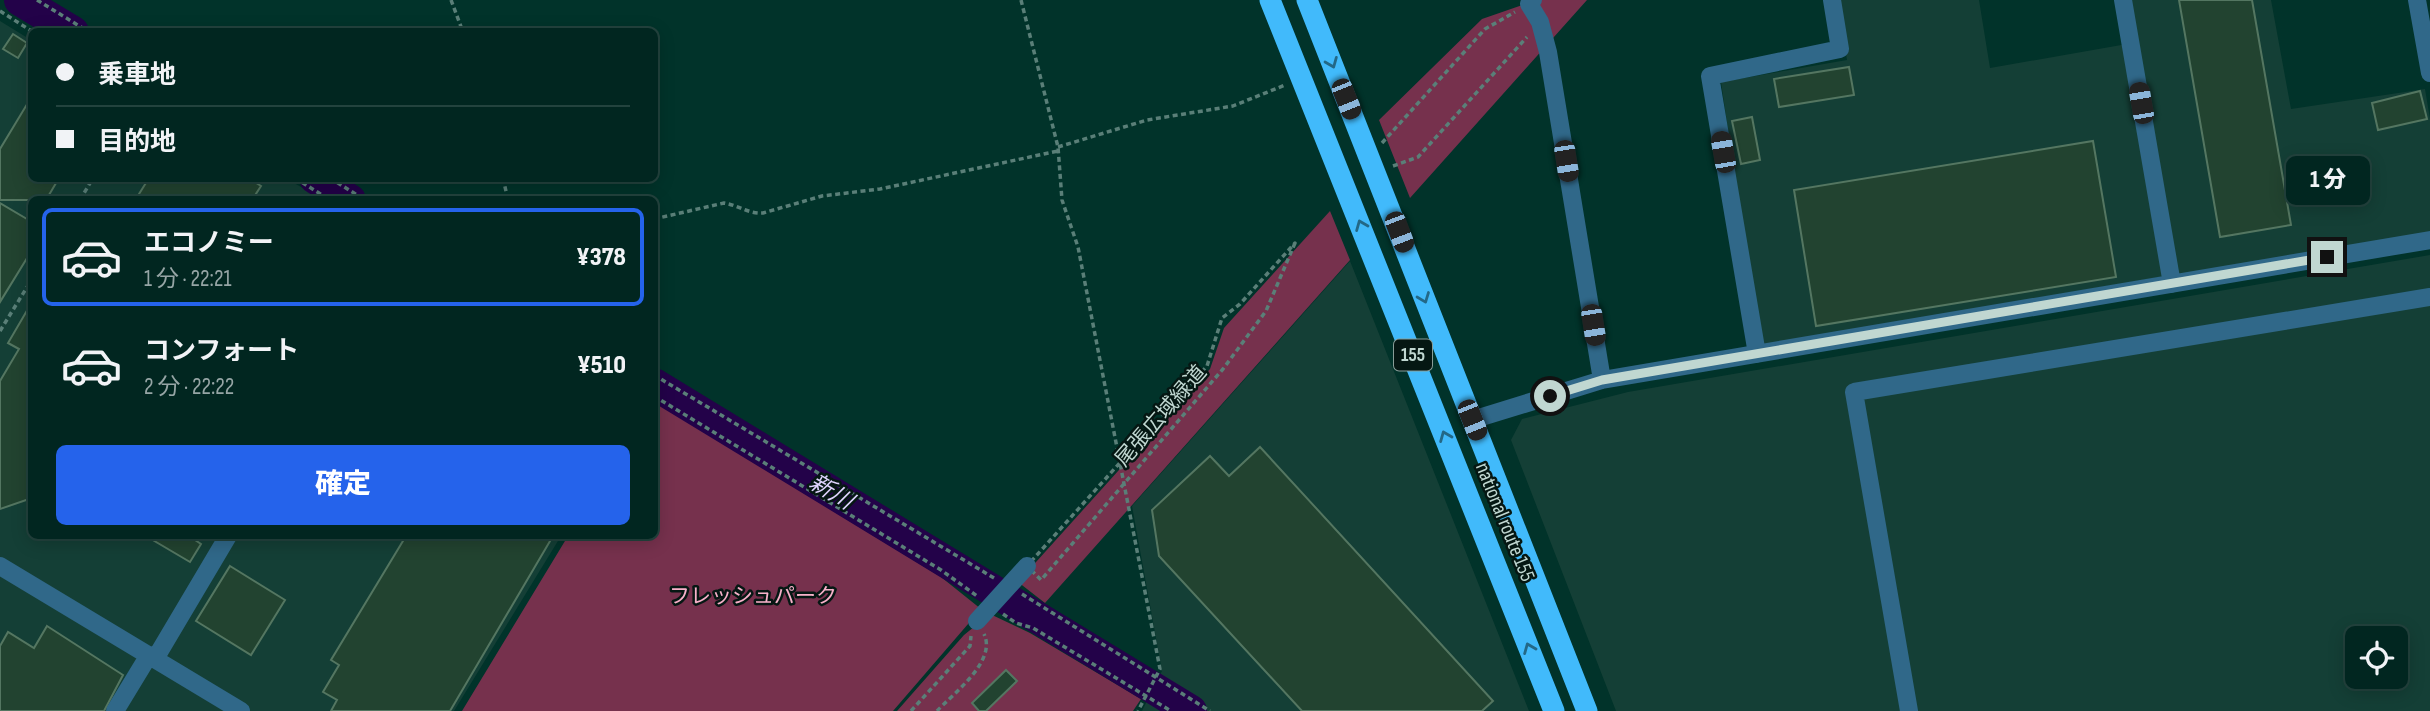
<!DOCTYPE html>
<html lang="ja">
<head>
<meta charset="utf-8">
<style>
	body { margin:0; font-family:"Sofia Sans Condensed","Noto Sans JP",sans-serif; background:#0f322d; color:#f1f3f6; height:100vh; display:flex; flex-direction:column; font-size:26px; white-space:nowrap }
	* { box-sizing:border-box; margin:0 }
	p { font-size:23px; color:#96a5a5 }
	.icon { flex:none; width:38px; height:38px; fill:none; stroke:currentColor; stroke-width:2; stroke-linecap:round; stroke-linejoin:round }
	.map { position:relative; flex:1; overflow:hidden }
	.sheet { position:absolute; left:28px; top:196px; width:630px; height:343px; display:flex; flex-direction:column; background:#012620; border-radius:10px; box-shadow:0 4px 18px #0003,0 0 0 2px #23433e }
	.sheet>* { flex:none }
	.hud { position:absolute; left:28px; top:28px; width:630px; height:154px; border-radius:10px; box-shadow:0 4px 18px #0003,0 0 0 2px #23433e; display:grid; align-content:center; height:154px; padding:0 28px; background:#012620 }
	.controls { position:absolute; left:2345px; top:626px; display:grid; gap:14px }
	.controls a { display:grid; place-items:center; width:63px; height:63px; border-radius:10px; background:#012620; box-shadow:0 4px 18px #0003,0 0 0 2px #23433e; font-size:35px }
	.end { position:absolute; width:32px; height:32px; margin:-16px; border:9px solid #c0d7d1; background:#111; box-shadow:0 0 0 4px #111 }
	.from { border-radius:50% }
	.bubble { position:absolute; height:49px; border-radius:10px; background:#012620; box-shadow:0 4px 18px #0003,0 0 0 2px #23433e; font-size:23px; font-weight:800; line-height:49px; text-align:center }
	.car { position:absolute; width:21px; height:42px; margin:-21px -10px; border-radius:9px; box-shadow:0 0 5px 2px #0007; background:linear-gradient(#222 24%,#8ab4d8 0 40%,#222 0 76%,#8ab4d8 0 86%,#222 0) }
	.hud b { display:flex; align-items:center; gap:24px; height:66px; font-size:26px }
	.hud b+b { border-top:2px solid #23433e }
	.hud i { width:18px; height:18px; background:#f1f3f6 }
	ul { padding:12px 0 0; list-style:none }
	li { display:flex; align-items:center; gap:21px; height:98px; margin:0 14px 10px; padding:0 14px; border:4px solid transparent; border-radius:10px }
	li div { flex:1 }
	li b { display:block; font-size:26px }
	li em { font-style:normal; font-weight:800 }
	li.current { border-color:#2563eb }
	li>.icon { width:63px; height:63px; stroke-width:1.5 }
	.button { display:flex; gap:14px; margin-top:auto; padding:14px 28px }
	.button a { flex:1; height:80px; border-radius:10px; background:#2563eb; color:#fff; font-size:28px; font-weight:800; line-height:80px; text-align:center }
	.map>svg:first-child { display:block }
	.built { fill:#143f36; fill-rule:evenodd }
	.green { fill:#76314d }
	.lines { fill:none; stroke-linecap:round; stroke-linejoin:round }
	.river { stroke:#230249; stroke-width:32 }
	.building { fill:#224330; stroke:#547661; stroke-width:2 }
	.path { stroke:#5a7f78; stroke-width:3.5; stroke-dasharray:5 3.5; stroke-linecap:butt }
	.minor { stroke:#306889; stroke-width:18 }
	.highway { stroke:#41bafb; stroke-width:21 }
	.oneway { stroke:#236887 }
	.route { stroke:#c0d7d1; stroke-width:9 }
	.labels { text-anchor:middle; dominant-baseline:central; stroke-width:5; stroke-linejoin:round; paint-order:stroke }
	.shield { fill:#051713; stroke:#889d98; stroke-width:2 }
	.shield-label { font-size:19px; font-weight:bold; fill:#c0d7d1 }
	.street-label { font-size:21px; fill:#c0d7d1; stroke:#051713 }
	.park-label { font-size:21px; fill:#f8b1ca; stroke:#051713 }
	.water-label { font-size:23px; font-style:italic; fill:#ded3fd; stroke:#051713 }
</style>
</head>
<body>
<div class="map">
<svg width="2430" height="711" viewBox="0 0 2430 711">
	<rect width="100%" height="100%" fill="#01332a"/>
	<!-- built -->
	<path class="built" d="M 1837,0 L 1979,0 L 1990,68 L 2127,44 L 2166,276 L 1760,345 L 1721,82 L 1847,60 Z
		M 2128,0 L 2271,0 L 2291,109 L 2425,89 L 2430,119 L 2430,232 L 2176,275 Z
		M 0,21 L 31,40 L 32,178 L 287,179 L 322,199 L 32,200 L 32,536 L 561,536 L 454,711 L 0,711 Z
		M 2430,255 L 2430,711 L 1616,711 L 1511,440 L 1522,419 L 1628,392 ZM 2357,639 L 2396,639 L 2396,677 L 2357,677 Z
		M 1350,261 L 1529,711 L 1142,711 L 1162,671 L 1132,506 Z"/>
	<!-- green -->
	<path class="green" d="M 1537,0 L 1587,0 L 1410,198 L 1379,120 L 1482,19 Z
		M 1330,211 L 1350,260 L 1045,603 L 1018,582 L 1210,369 L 1224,328 Z
		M 655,402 L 941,577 L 981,609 L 893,711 L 462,711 L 568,536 L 654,536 Z
		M 990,614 L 1030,633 L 1141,699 L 1133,711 L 897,711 L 964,635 Z"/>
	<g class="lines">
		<!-- river -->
		<path class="river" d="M 20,0 L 73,32
			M 315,178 L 350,200
			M 654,384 L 1191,711"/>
	</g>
	<!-- building -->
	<path class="building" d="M 2179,0 L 2252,0 L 2291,225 L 2220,237 Z
		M 13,34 L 27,43 L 18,58 L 3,49 Z
		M 1849,67 L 1854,95 L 1779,107 L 1774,79 Z
		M 2420,91 L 2427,119 L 2378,130 L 2372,103 Z
		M 32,96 L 32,178 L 59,178 L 46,200 L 0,200 L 0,149 Z
		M 1752,117 L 1760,160 L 1741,164 L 1732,121 Z
		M 2093,141 L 2116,277 L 1816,326 L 1794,190 Z
		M 149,178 L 248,178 L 261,186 L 252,200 L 147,200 L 139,194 Z
		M 0,203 L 32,222 L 32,250 L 0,302 Z
		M 32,302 L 32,498 L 0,509 L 0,381 L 19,349 L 8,343 Z
		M 1260,447 L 1493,701 L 1482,711 L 1302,711 L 1159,556 L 1152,510 L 1210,456 L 1229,476 Z
		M 146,536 L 189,536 L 201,544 L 190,562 Z
		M 406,536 L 553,536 L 450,711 L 331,711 L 337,700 L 323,692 L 339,665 L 331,660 Z
		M 230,566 L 285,600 L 251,655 L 196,621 Z
		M 47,626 L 123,675 L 104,711 L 0,711 L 0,646 L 8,632 L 34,648 Z
		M 1006,670 L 1017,681 L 986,711 L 979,711 L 972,703 Z"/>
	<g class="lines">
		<!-- path -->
		<path class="path" d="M 37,0 L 89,32
			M 451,0 L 463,32
			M 1021,0 L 1058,147 L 1062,200 L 1078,247 L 1160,669 L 1138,711
			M 0,11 L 33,32
			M 1382,143 L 1485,29 L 1515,12
			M 1058,147 L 1147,120 L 1233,106 L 1285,85
			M 1393,166 L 1418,157 L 1527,37
			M 295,178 L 330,200
			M 330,178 L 365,200
			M 503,178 L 508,200
			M 80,200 L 93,178
			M 654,219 L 724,203 C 738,205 748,214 763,213 L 822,196 L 880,189 L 1058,151
			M 1295,243 L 1266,311 L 1223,369 L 1041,580 L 1027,566 L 1207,366 L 1222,318 L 1240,304 Z
			M 0,331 L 32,279
			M 654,375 L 994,578
			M 654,396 L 941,570 L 977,596
			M 1022,594 L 1210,711
			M 1003,614 L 1016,623 L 1033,628 L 1171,711
			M 911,711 L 970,646 L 971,636
			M 937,711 C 954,693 997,661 984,634"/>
		<!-- minor -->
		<path class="minor" d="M 1533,0 L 1529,4 L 1540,22 L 1548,52 L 1602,380
			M 2123,0 L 2172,284
			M 2417,0 L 2430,73
			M 1757,354 L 1710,76 L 1840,49 L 1832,0
			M 1472,420 L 1602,380 L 2430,240
			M 0,566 L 241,711
			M 977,621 L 1027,566
			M 155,659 L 228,536
			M 115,711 L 149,655
			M 1909,711 L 1854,392 L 2430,297"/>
		<!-- highway -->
		<path class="highway" d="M 1270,0 L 1554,711
			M 1307,0 L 1587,711"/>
	</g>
	<!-- one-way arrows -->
	<defs><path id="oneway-chevron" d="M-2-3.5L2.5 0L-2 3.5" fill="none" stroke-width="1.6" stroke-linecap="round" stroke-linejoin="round" transform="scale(1.75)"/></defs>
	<g class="oneway">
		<use href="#oneway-chevron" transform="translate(1332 63) rotate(68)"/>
		<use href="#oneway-chevron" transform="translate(1361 225) rotate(-112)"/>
		<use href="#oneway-chevron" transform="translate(1424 298) rotate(69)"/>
		<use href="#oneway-chevron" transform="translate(1445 436) rotate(-112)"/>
		<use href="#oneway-chevron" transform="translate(1529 648) rotate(-112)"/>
	</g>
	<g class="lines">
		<!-- route -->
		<path class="route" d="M 1550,396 L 1602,380 L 2327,257"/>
	</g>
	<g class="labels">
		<!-- shield labels -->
		<rect class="shield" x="1394" y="339.5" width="38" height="31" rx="5"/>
		<g class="shield-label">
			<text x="1413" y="355">155</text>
		</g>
		<!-- street labels -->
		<g class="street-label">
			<text transform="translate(1161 416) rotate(-49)">尾張広域緑道</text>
			<text transform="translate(1505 522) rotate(68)">national route 155</text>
		</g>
		<!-- park labels -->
		<g class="park-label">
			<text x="753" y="596">フレッシュパーク</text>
		</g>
		<!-- water labels -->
		<g class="water-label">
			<text transform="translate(831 492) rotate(31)">新川</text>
		</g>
	</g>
</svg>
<div class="controls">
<a><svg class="icon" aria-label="locate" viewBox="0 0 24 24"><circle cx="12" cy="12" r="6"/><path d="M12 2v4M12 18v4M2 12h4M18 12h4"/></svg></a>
</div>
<i class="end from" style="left:1550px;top:396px"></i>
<i class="end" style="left:2327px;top:257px"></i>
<div class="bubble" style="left:2286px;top:156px;width:84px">1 分</div>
<i class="car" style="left:1346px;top:99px;rotate:158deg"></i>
<i class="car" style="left:2141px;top:103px;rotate:350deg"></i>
<i class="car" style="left:1723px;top:152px;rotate:350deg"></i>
<i class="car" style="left:1566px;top:161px;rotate:171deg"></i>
<i class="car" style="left:1399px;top:232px;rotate:159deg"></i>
<i class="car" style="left:1593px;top:325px;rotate:171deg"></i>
<i class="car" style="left:1472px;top:420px;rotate:158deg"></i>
<div class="hud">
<b><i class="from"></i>乗車地</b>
<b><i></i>目的地</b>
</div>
<section class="sheet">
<ul>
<li class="current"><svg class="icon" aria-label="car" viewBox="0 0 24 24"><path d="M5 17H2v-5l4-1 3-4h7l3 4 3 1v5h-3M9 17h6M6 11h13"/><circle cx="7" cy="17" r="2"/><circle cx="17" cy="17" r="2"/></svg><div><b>エコノミー</b><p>1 分 · 22:21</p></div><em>¥378</em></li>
<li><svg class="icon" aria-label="car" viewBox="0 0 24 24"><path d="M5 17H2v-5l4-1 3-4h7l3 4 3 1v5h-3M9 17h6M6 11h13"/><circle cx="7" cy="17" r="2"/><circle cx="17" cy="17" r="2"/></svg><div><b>コンフォート</b><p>2 分 · 22:22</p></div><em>¥510</em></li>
</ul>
<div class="button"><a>確定</a></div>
</section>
</div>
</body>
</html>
